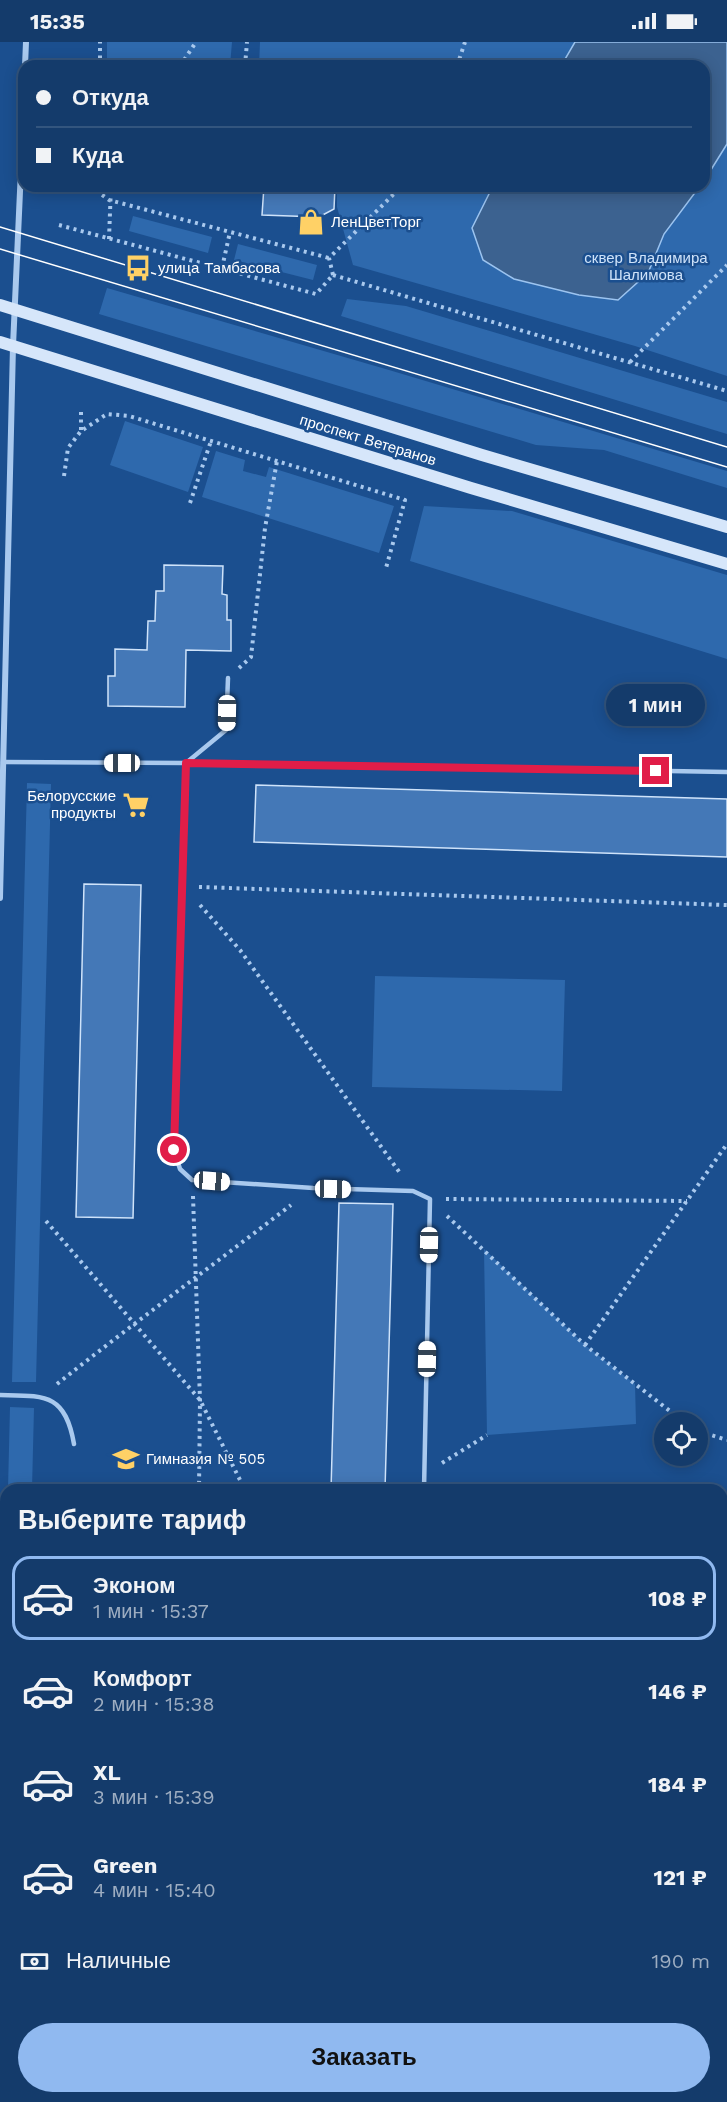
<!DOCTYPE html>
<html lang="ru">
<head>
<meta charset="utf-8">
<style>
	body { margin:0; font-family:"Work Sans",sans-serif; background:#1d4271; color:#f1f3f6; height:100vh; display:flex; flex-direction:column; font-size:22px; white-space:nowrap }
	* { box-sizing:border-box; margin:0 }
	p { font-size:20px; color:#9dadc1 }
	.icon { flex:none; width:33px; height:33px; fill:none; stroke:currentColor; stroke-width:2; stroke-linecap:round; stroke-linejoin:round }
	.map { position:relative; flex:1; overflow:hidden }
	.panel { position:absolute; left:0px; top:1442px; width:728px; height:620px; display:flex; flex-direction:column; background:#143b6b; border-radius:18px 18px 0 0; box-shadow:0 3px 15px #0003,0 0 0 2px #33557e }
	.panel>* { flex:none }
	.guide { position:absolute; left:18px; top:18px; width:692px; height:132px; border-radius:18px; box-shadow:0 3px 15px #0003,0 0 0 2px #33557e; display:grid; align-content:center; height:132px; padding:0 18px; background:#143b6b }
	.buttons { position:absolute; left:654px; top:1370px; display:grid; gap:12px }
	.buttons a { display:grid; place-items:center; width:54px; height:54px; border-radius:50%; background:#143b6b; box-shadow:0 3px 15px #0003,0 0 0 2px #33557e; font-size:30px }
	.end { position:absolute; width:27px; height:27px; margin:-14px; border:8px solid #e11d48; background:#fff; box-shadow:0 0 0 3px #fff }
	.from { border-radius:50% }
	.bubble { position:absolute; height:42px; border-radius:21px; background:#143b6b; box-shadow:0 3px 15px #0003,0 0 0 2px #33557e; font-size:20px; font-weight:700; line-height:42px; text-align:center }
	.car { position:absolute; width:18px; height:36px; margin:-18px -9px; border-radius:8px; box-shadow:0 0 4px 2px #0007; background:linear-gradient(#fff 24%,#345 0 40%,#fff 0 76%,#345 0 86%,#fff 0) }
	.guide b { display:flex; align-items:center; gap:21px; height:57px; font-size:22px }
	.guide b+b { border-top:2px solid #33557e }
	.guide i { width:15px; height:15px; background:#f1f3f6 }
	ul { padding:0; list-style:none }
	li { display:flex; align-items:center; gap:18px; height:84px; margin:0 12px 9px; padding:0 6px; border:3px solid transparent; border-radius:18px }
	li div { flex:1 }
	li b { display:block; font-size:22px }
	li em { font-style:normal; font-weight:700 }
	li.active { border-color:#90b9f0 }
	li>.icon { width:54px; height:54px; stroke-width:1.5 }
	h2 { padding:0 18px; font-size:27px; line-height:72px }
	.pay { display:flex; align-items:center; gap:15px; height:66px; padding:0 18px; font-size:22px }
	.pay p { margin-inline-start:auto }
	.cta { display:flex; gap:12px; margin-top:auto; padding:12px 18px }
	.cta a { flex:1; height:69px; border-radius:36px; background:#90b9f0; color:#111; font-size:24px; font-weight:700; line-height:69px; text-align:center }
	.status { display:flex; justify-content:space-between; align-items:center; height:42px; padding:0 30px; background:#143b6b; direction:ltr }
	.status svg { height:16px; fill:currentColor }
	.map>svg:first-child { display:block }
	.green { fill:#2e69ad }
	.water { fill:#3c6290; stroke:#9cc4f0; stroke-width:1.5 }
	.building { fill:#4478b7; stroke:#cfe3fa; stroke-width:1.5 }
	.lines { fill:none; stroke-linecap:round; stroke-linejoin:round }
	.path { stroke:#a9c9ee; stroke-width:4; stroke-dasharray:3 4.5; stroke-linecap:butt }
	.service { stroke:#a9c9ee; stroke-width:4.5 }
	.minor { stroke:#a9c9ee; stroke-width:6 }
	.secondary { stroke:#d6e6fa; stroke-width:12 }
	.tram { stroke:#fff; stroke-width:1.5 }
	.route { stroke:#e11d48; stroke-width:8 }
	.labels { text-anchor:middle; dominant-baseline:central; stroke-width:5; stroke-linejoin:round; paint-order:stroke }
	.poi-label { font-size:15px; fill:#fff; stroke:#1b4f8f; text-anchor:start }
	.park-label { font-size:15px; fill:#cfe3fa; stroke:#1b4f8f }
	.street-label { font-size:15px; fill:#fff; stroke:#1b4f8f }
</style>
</head>
<body>
<div class="status"><b>15:35</b><svg viewBox="0 0 49 12"><path d="M0 12V9h3v3zM5 12V6h3v6zM10 12V3h3v9zM15 12V0h3v12zM26 1h20v11H26zM47 4h2v5h-2z"/></svg></div>
<div class="map">
<svg width="727" height="2060" viewBox="0 0 727 2060">
	<rect width="100%" height="100%" fill="#1b4f8f"/>
	<!-- green -->
	<path class="green" d="M 107,0 L 232,0 L 230,24 L 107,24 Z
		M 260,0 L 727,0 L 727,334 L 635,304 L 353,223 L 337,165 L 337,144 L 704,144 L 704,24 L 259,24 Z
		M 133,174 L 212,195 L 208,211 L 129,189 Z
		M 238,202 L 317,223 L 313,238 L 234,218 Z
		M 107,246 L 389,328 L 727,429 L 727,446 L 604,408 L 536,403 L 99,272 Z
		M 347,257 L 406,264 L 727,360 L 727,392 L 341,274 Z
		M 125,379 L 203,405 L 188,450 L 110,423 Z
		M 216,409 L 245,418 L 243,429 L 266,435 L 269,425 L 394,464 L 379,511 L 202,455 Z
		M 424,464 L 512,469 L 727,533 L 727,617 L 410,519 Z
		M 27,741 L 51,742 L 36,1340 L 12,1340 Z
		M 375,934 L 565,938 L 562,1049 L 372,1045 Z
		M 484,1207 L 585,1303 L 635,1342 L 636,1382 L 487,1393 Z
		M 10,1365 L 34,1366 L 32,1447 L 8,1447 Z
		M 2,1646 L 6,1646 L 6,1876 L 0,1876 L 0,1726 Z
		M 0,1908 L 6,1908 L 6,2055 L 14,2055 L 14,2060 L 0,2060 Z"/>
	<!-- water -->
	<path class="water" d="M 575,0 L 727,0 L 727,102 L 704,139 L 704,24 L 561,24 Z
		M 493,144 L 700,144 L 664,192 L 648,231 L 618,258 L 579,253 L 514,237 L 483,218 L 472,186 Z"/>
	<!-- building -->
	<path class="building" d="M 264,144 L 335,144 L 334,167 L 319,175 L 262,173 Z
		M 164,523 L 223,524 L 222,552 L 227,553 L 227,578 L 231,578 L 231,609 L 186,608 L 185,665 L 108,664 L 108,634 L 115,634 L 115,607 L 147,608 L 148,579 L 155,579 L 156,549 L 164,549 Z
		M 256,743 L 727,757 L 727,815 L 254,800 Z
		M 84,842 L 141,843 L 133,1176 L 76,1175 Z
		M 339,1161 L 393,1162 L 385,1448 L 331,1448 Z"/>
	<g class="lines">
		<!-- path -->
		<path class="path" d="M 100,24 L 100,0
			M 180,24 L 196,0
			M 245,24 L 247,0
			M 457,24 L 465,0
			M 90,144 L 109,158 L 329,216
			M 59,183 L 316,252 L 333,233
			M 109,197 L 111,144
			M 222,226 L 230,190
			M 333,233 L 727,349
			M 333,233 L 329,216 L 402,144
			M 630,320 L 727,223
			M 81,388 L 81,368
			M 64,434 L 68,406 L 81,389 L 107,372 L 129,374 L 405,458 L 386,526
			M 190,461 L 211,399
			M 239,626 L 251,615 L 265,486 L 277,419
			M 199,845 L 727,863
			M 200,863 L 240,908 L 400,1131
			M 193,1154 L 200,1358 L 199,1448
			M 446,1157 L 687,1159
			M 447,1174 L 585,1303 L 684,1380
			M 46,1179 L 200,1358 L 245,1448
			M 585,1303 L 727,1102
			M 57,1342 C 134,1281 213,1223 291,1163
			M 698,1389 L 727,1398
			M 442,1421 L 487,1393
			M 3,1631 L 6,1631
			M 89,2055 L 91,2060"/>
		<!-- service -->
		<path class="service" d="M 228,636 L 226,688 L 186,721 L 174,1108 L 180,1127 L 192,1138 L 313,1146 L 413,1149 L 430,1157 L 424,1448
			M 3,720 L 186,721 L 727,730
			M 0,1353 C 45,1354 65,1351 74,1402
			M 0,1893 L 6,1893
			M 722,1999 L 727,1998
			M 171,2060 L 171,2055
			M 410,2060 L 410,2055
			M 431,2060 L 455,2055"/>
		<!-- minor -->
		<path class="minor" d="M 25,24 L 26,0
			M 0,856 L 13,304 L 24,61"/>
		<!-- secondary -->
		<path class="secondary" d="M 0,263 L 482,413 L 727,485
			M 0,300 L 471,446 L 727,522"/>
		<!-- tram -->
		<path class="tram" d="M 0,185 L 727,405
			M 0,207 L 727,425"/>
	</g>
	<g class="lines">
		<!-- route -->
		<path class="route" d="M 174,1108 L 186,721 L 656,729"/>
	</g>
	<!-- icons -->
	<defs>
		<g id="shop-bare" transform="scale(2.07)"><path d="M-5-2.5h2.3a2.7 3.5 0 0 1 5.4 0H5L5.5 6h-11ZM-1.5-2.5h3a1.5 2.3 0 0 0-3 0Z" fill="#ffd166" stroke="#1b4f8f" stroke-width="2.5" paint-order="stroke"/></g>
		<g id="bus-bare" transform="scale(2.07)"><path d="M-5-6H5V4H4V6H2V4H-2V6H-4V4H-5ZM-3.5-4V0h7V-4ZM-3.5 1.2v1.5H-2V1.2ZM2 1.2v1.5H3.5V1.2Z" fill="#ffd166" stroke="#1b4f8f" stroke-width="2.5" paint-order="stroke"/></g>
		<g id="supermarket-bare" transform="scale(2.07)"><path d="M-6-5.5h2.5l.6 2H6L4.5 2H-2.5L-4.4-4H-6ZM-1.5 3.2a1.3 1.3 0 1 0 .1 0ZM3 3.2a1.3 1.3 0 1 0 .1 0Z" fill="#ffd166" stroke="#1b4f8f" stroke-width="2.5" paint-order="stroke"/></g>
		<g id="school-bare" transform="scale(2.07)"><path d="M0-5L7-2L0 1L-7-2ZM-4 1L0 2.5L4 1V4Q0 6-4 4Z" fill="#ffd166" stroke="#1b4f8f" stroke-width="2.5" paint-order="stroke"/></g>
	</defs>
	<g fill-rule="evenodd">
		<use href="#shop-bare" x="311" y="180"/>
		<use href="#bus-bare" x="138" y="226"/>
		<use href="#supermarket-bare" x="136" y="763"/>
		<use href="#school-bare" x="126" y="1417"/>
	</g>
	<g class="labels">
		<!-- poi labels -->
		<g class="poi-label">
			<text x="331" y="180">ЛенЦветТорг</text>
			<text x="158" y="226">улица Тамбасова</text>
			<text x="116" y="754" text-anchor="end">Белорусские<tspan x="116" dy="17">продукты</tspan></text>
			<text x="146" y="1417">Гимназия № 505</text>
		</g>
		<!-- park labels -->
		<g class="park-label">
			<text x="646" y="216">сквер Владимира<tspan x="646" dy="17">Шалимова</tspan></text>
		</g>
		<!-- street labels -->
		<g class="street-label">
			<text transform="translate(368 398) rotate(17)">проспект Ветеранов</text>
		</g>
	</g>
</svg>
<div class="buttons">
<a><svg class="icon" aria-label="locate" viewBox="0 0 24 24"><circle cx="12" cy="12" r="6"/><path d="M12 2v4M12 18v4M2 12h4M18 12h4"/></svg></a>
</div>
<i class="end from" style="left:174px;top:1108px"></i>
<i class="end" style="left:656px;top:729px"></i>
<div class="bubble" style="left:606px;top:642px;width:99px">1 мин</div>
<i class="car" style="left:227px;top:671px;rotate:181deg"></i>
<i class="car" style="left:122px;top:721px;rotate:270deg"></i>
<i class="car" style="left:212px;top:1139px;rotate:94deg"></i>
<i class="car" style="left:333px;top:1147px;rotate:91deg"></i>
<i class="car" style="left:429px;top:1203px;rotate:181deg"></i>
<i class="car" style="left:427px;top:1317px;rotate:1deg"></i>
<div class="guide">
<b><i class="from"></i>Откуда</b>
<b><i></i>Куда</b>
</div>
<section class="panel">
<h2>Выберите тариф</h2>
<ul>
<li class="active"><svg class="icon" aria-label="car" viewBox="0 0 24 24"><path d="M5 17H2v-5l4-1 3-4h7l3 4 3 1v5h-3M9 17h6M6 11h13"/><circle cx="7" cy="17" r="2"/><circle cx="17" cy="17" r="2"/></svg><div><b>Эконом</b><p>1 мин · 15:37</p></div><em>108 ₽</em></li>
<li><svg class="icon" aria-label="car" viewBox="0 0 24 24"><path d="M5 17H2v-5l4-1 3-4h7l3 4 3 1v5h-3M9 17h6M6 11h13"/><circle cx="7" cy="17" r="2"/><circle cx="17" cy="17" r="2"/></svg><div><b>Комфорт</b><p>2 мин · 15:38</p></div><em>146 ₽</em></li>
<li><svg class="icon" aria-label="car" viewBox="0 0 24 24"><path d="M5 17H2v-5l4-1 3-4h7l3 4 3 1v5h-3M9 17h6M6 11h13"/><circle cx="7" cy="17" r="2"/><circle cx="17" cy="17" r="2"/></svg><div><b>XL</b><p>3 мин · 15:39</p></div><em>184 ₽</em></li>
<li><svg class="icon" aria-label="car" viewBox="0 0 24 24"><path d="M5 17H2v-5l4-1 3-4h7l3 4 3 1v5h-3M9 17h6M6 11h13"/><circle cx="7" cy="17" r="2"/><circle cx="17" cy="17" r="2"/></svg><div><b>Green</b><p>4 мин · 15:40</p></div><em>121 ₽</em></li>
</ul>
<div class="pay"><svg class="icon" aria-label="cash" viewBox="0 0 24 24"><path d="M3 7h18v10H3z"/><circle cx="12" cy="12" r="2"/></svg>Наличные<p>190 m</p></div>
<div class="cta"><a>Заказать</a></div>
</section>
</div>
</body>
</html>
